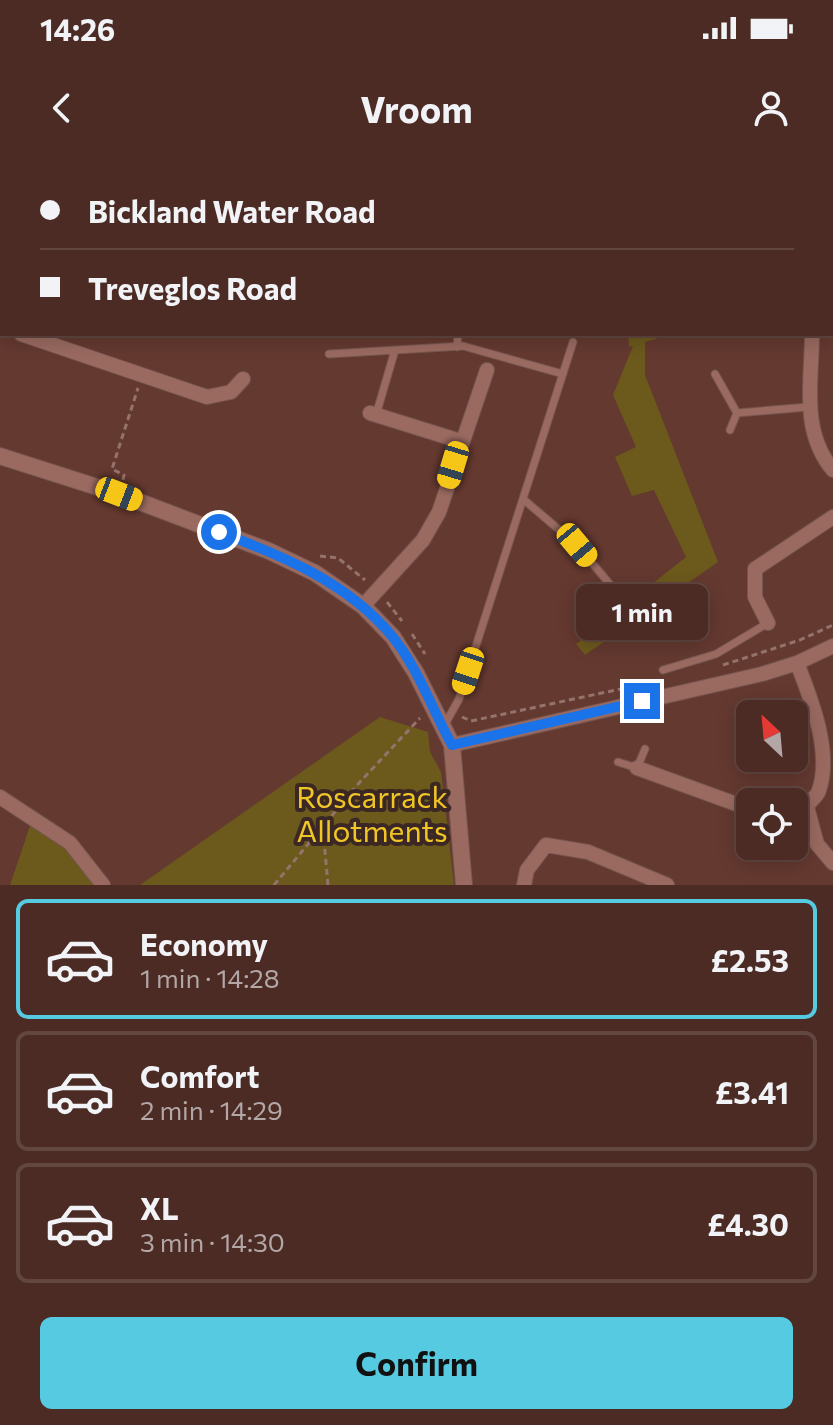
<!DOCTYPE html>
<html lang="en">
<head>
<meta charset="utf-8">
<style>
	body { margin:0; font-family:Commissioner,sans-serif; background:#52332c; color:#f1f3f6; height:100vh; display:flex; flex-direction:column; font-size:30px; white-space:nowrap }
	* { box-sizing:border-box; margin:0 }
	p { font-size:26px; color:#b2a7a6 }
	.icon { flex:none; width:44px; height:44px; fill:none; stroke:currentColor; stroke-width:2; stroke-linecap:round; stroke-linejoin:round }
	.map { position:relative; height:725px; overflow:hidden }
	.sheet { display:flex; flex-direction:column; background:#4b2b24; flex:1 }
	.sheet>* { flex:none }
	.guide { position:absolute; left:0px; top:0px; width:834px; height:176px; box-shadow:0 4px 20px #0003,0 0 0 2px #624741; display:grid; align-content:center; height:176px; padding:0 40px; background:#4b2b24 }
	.needle { width:52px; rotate:334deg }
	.controls { position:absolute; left:736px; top:540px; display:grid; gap:16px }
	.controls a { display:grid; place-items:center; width:72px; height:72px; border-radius:12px; background:#4b2b24; box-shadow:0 4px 20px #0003,0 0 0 2px #624741; font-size:40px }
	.end { position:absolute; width:36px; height:36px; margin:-18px; border:10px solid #1a73e8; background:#fff; box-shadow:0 0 0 4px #fff }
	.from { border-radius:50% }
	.bubble { position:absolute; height:56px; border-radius:12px; background:#4b2b24; box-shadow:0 4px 20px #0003,0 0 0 2px #624741; font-size:26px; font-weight:700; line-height:56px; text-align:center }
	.car { position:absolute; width:24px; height:48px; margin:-24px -12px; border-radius:10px; box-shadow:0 0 6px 2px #0007; background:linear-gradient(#f5c518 24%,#345 0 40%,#f5c518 0 76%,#345 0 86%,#f5c518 0) }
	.guide b { display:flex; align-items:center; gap:28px; height:76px; font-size:30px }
	.guide b+b { border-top:2px solid #624741 }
	.guide i { width:20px; height:20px; background:#f1f3f6 }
	ul { padding:14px 0 0; list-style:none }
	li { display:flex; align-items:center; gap:24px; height:120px; margin:0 16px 12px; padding:0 24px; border:4px solid #624741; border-radius:12px }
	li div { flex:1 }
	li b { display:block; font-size:30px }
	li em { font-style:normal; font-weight:700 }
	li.active { border-color:#55cae0 }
	li>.icon { width:72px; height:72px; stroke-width:1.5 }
	.cta { display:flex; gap:16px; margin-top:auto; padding:16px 40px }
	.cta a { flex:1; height:92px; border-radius:12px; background:#55cae0; color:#111; font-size:32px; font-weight:700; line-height:92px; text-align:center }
	.status { display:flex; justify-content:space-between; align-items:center; height:56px; padding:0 40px; background:#4b2b24; direction:ltr }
	.status svg { height:22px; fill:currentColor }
	header { display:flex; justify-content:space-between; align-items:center; height:104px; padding:0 40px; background:#4b2b24; font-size:36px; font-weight:700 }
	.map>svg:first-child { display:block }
	.green { fill:#6c591c }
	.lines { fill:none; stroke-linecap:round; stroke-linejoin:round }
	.service-casing { stroke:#76554f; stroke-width:9 }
	.minor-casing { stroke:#76554f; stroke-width:16 }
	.tertiary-casing { stroke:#76554f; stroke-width:18 }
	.path { stroke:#94736c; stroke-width:3; stroke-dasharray:6 4; stroke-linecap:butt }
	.service { stroke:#9a6a60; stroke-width:7 }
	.minor { stroke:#9a6a60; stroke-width:14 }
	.tertiary { stroke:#9a6a60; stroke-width:16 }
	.route { stroke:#1a73e8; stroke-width:10 }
	.labels { text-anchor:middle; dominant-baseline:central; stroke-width:8; stroke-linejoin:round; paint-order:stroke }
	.park-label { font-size:30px; fill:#f0c526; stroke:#3b2723 }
</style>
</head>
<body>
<div class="status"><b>14:26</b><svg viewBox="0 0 49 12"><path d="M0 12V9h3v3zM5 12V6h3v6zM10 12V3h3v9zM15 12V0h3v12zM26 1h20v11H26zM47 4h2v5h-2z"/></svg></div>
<header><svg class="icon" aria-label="back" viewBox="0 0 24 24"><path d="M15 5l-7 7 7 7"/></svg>Vroom<svg class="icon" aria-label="person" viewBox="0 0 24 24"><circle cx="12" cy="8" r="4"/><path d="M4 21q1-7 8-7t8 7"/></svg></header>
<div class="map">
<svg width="833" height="725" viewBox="0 0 833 725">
	<rect width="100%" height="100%" fill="#643930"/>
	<!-- green -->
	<path class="green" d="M 628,174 L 672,174 L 645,182 L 645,215 L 718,402 L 585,495 L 576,484 L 686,397 L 654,330 L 632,336 L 615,297 L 636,287 L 613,235 L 633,186 L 629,187 Z
		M 380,557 L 428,572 L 430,592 L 441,612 L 454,725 L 140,725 Z
		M 31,663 L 69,687 L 94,725 L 10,725 Z"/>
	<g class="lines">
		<!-- service casing -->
		<g class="service-casing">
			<path id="service" d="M 393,2 L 394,0
				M 457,187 L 458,174
				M 329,194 L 463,186 L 563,214
				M 715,214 L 737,253 L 730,270
				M 737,253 L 808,247
				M 376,255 L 395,190
				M 523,339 L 577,385 L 613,428
				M 663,510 L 716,494 L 768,463
				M 444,566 L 459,539 L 573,182
				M 618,602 L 637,608 L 645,589"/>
		</g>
		<!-- minor casing -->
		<g class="minor-casing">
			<path id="minor" d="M 135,0 L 144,2
				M 445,0 L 450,0
				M 682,0 L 687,2
				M 203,2 L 207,0
				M 724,2 L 736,0
				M 0,167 L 2,168
				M 21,174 L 207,237 L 231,232 L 243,219
				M 812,174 C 812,221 800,271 833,310
				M 370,253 L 460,281
				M 363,446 L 423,380 L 439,352 L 487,210
				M 768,463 L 755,437 L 755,409 L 833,357
				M 452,585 L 762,514 L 797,503 L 833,486
				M 637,608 L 750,649
				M 0,637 L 70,683 L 103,725
				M 807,647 L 817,684 L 833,703
				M 794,650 C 807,647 810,643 818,633 C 833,595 812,541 797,503
				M 524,725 L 527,710 L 546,685 L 588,692 L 667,725"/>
		</g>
		<!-- tertiary casing -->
		<g class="tertiary-casing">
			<path id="tertiary" d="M 0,296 L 119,334 L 269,391 L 315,413 L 363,446 L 393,477 L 416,513 L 452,585 L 464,725"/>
		</g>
		<!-- path -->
		<path class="path" d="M 655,2 L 656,0
			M 123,320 L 124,315 L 112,309 L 138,228
			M 320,396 L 338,398 L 365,420
			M 387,442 L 402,461
			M 412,474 L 425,494
			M 723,505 L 800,480 L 833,465
			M 462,557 L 471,561 L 658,521
			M 323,669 L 328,725
			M 274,725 L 359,623 L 420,558"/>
		<!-- service -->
		<use href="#service" class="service"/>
		<!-- minor -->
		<use href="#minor" class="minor"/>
		<!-- tertiary -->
		<use href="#tertiary" class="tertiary"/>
	</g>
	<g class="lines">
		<!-- route -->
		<path class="route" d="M 219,372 C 283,396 347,422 392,476 C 418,508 432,549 452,585 L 642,541"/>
	</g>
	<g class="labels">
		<!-- park labels -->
		<g class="park-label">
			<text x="372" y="635">Roscarrack<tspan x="372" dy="34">Allotments</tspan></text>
		</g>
	</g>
</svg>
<div class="controls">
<a><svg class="needle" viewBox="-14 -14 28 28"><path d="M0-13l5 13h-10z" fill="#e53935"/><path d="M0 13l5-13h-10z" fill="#b2a7a6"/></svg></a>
<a><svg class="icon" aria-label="locate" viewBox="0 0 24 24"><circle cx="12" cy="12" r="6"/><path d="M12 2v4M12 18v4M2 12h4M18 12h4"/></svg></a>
</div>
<i class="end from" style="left:219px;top:372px"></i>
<i class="end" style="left:642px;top:541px"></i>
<div class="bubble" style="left:576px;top:424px;width:132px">1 min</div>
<i class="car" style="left:453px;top:305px;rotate:197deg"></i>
<i class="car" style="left:119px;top:334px;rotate:111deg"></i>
<i class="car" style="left:577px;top:385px;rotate:140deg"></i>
<i class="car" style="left:468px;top:511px;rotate:198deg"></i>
<div class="guide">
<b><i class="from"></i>Bickland Water Road</b>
<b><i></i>Treveglos Road</b>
</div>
</div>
<section class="sheet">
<ul>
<li class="active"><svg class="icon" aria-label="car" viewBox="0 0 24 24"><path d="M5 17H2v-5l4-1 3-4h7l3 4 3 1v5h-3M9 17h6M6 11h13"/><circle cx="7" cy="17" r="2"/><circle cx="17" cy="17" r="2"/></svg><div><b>Economy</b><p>1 min · 14:28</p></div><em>£2.53</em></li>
<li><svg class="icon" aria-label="car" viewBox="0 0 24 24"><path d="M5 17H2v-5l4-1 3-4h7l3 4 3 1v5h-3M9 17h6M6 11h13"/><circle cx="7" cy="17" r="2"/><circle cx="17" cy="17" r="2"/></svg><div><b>Comfort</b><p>2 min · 14:29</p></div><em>£3.41</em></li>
<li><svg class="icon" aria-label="car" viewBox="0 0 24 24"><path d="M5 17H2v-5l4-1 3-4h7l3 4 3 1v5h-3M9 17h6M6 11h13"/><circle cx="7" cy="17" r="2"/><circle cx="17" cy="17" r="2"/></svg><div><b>XL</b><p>3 min · 14:30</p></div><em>£4.30</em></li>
</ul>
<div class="cta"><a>Confirm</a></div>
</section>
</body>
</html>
